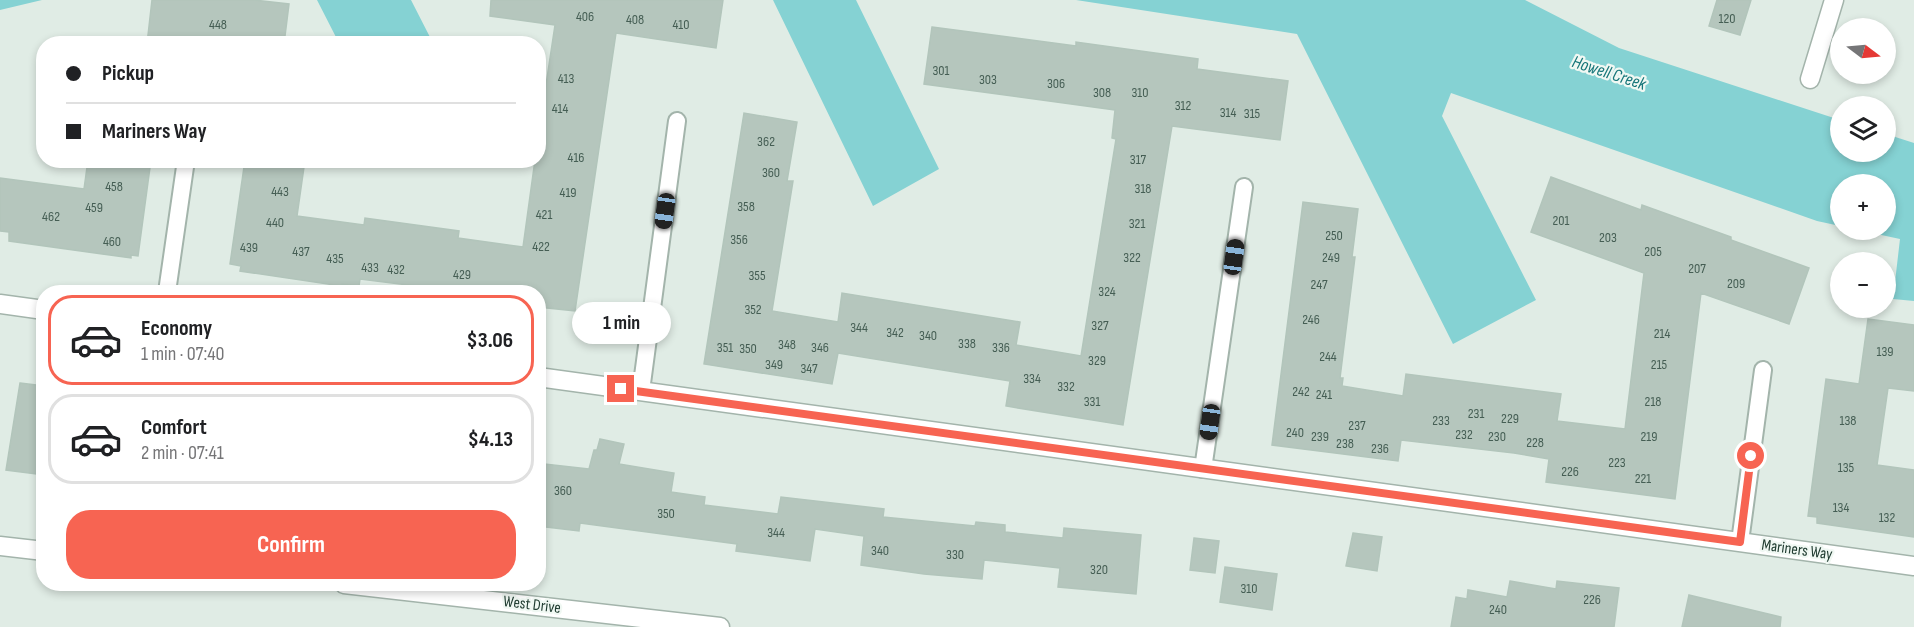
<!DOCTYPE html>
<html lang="en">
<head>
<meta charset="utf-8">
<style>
	body { margin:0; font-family:"Sofia Sans Condensed",sans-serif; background:#f6f6f6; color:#202124; height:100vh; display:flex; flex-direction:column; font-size:22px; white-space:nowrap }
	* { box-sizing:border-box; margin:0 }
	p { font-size:20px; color:#757577 }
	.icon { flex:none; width:33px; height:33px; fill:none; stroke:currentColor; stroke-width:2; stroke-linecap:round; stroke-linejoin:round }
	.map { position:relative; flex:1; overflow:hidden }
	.sheet { position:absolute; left:36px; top:285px; width:510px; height:306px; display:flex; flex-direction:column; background:#fff; border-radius:24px; box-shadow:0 3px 9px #0003 }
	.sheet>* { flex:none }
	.hud { position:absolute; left:36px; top:36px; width:510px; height:132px; border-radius:24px; box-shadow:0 3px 9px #0003; display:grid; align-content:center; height:132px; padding:0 30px; background:#fff }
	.needle { width:39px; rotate:106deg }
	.fabs { position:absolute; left:1830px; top:18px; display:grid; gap:12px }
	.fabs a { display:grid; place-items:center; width:66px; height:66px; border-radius:50%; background:#fff; box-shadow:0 3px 9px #0003; font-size:30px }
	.end { position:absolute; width:27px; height:27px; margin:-14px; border:8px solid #f76452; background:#fff; box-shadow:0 0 0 3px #fff }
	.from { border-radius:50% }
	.bubble { position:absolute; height:42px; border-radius:21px; background:#fff; box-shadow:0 3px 9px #0003; font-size:20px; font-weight:700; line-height:42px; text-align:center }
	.car { position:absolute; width:18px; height:36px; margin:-18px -9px; border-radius:8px; box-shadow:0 0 4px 2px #0007; background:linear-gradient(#222 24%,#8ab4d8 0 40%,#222 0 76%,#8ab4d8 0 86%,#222 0) }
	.hud b { display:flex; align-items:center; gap:21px; height:57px; font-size:22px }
	.hud b+b { border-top:2px solid #e0e0e0 }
	.hud i { width:15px; height:15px; background:#202124 }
	ul { padding:10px 0 0; list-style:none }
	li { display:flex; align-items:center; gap:18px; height:90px; margin:0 12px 9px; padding:0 18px; border:3px solid #e0e0e0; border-radius:24px }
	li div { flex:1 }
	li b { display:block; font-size:22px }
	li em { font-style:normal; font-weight:700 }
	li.active { border-color:#f76452 }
	li>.icon { width:54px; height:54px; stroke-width:1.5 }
	.primary-button { display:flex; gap:12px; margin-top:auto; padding:12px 30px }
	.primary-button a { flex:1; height:69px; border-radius:24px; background:#f76452; color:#fff; font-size:24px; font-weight:700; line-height:69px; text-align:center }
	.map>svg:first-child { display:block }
	.water { fill:#85d2d3 }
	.building { fill:#b5c6bd; stroke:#b2c5bb; stroke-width:1.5 }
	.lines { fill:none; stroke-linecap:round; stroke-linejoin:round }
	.lane-casing { stroke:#a3b4ab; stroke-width:20 }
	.street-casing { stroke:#a3b4ab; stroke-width:21 }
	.lane { stroke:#fff; stroke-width:16 }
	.street { stroke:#fff; stroke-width:18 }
	.route { stroke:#f76452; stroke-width:8 }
	.labels { text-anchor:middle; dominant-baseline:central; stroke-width:4.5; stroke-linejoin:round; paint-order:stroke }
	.number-label { font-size:14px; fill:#455e54 }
	.street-label { font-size:16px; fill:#203c31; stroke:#f0f8f3 }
	.water-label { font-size:18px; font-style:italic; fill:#18777a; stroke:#f0f8f3 }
</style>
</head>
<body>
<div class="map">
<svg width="1914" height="627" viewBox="0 0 1914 627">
	<rect width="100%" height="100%" fill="#e0ece5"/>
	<!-- water -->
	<path class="water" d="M 0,0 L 42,0 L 0,10 Z
		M 317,0 L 411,0 L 433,43 L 339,43 Z
		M 773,0 L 856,0 L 939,169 L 873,206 Z
		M 1076,0 L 1525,0 L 1619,48 L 1840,120 L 1840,152 L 1886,152 L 1886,134 L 1914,143 L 1914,301 L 1893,299 L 1900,239 L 1858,230 L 1886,230 L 1886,184 L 1840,184 L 1840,226 L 1817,221 L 1451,93 L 1442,116 L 1536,300 L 1453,344 L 1297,34 Z"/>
	<!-- building -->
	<path class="building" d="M 152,0 L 254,0 L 289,4 L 284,44 L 147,44 Z
		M 491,0 L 723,0 L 716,48 L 616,33 L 575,311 L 538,307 L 538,292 L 437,292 L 423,290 L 424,287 L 360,279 L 359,286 L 342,284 L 341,286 L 240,271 L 241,266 L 230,264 L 245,160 L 305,160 L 297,216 L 364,225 L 365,218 L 459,231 L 458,238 L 523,247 L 535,160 L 538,160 L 538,138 L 555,25 L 490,16 Z
		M 1717,0 L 1751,0 L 1740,35 L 1709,26 Z
		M 932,27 L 1076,46 L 1076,42 L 1198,59 L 1197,69 L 1288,81 L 1280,140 L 1172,126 L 1123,425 L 1006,406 L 1010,381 L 838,353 L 832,384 L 704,364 L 744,113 L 797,122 L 787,181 L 793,181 L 772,311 L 838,322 L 842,293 L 1020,322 L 1016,345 L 1081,356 L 1116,139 L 1112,138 L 1115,110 L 924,84 Z
		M 88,160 L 151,160 L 138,256 L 131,255 L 131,258 L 9,241 L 9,232 L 0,231 L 0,178 L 84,189 Z
		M 1551,177 L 1641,210 L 1642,205 L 1731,237 L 1731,240 L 1809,268 L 1789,324 L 1701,293 L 1675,499 L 1546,482 L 1549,459 L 1514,453 L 1401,440 L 1398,461 L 1272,445 L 1303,202 L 1358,209 L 1352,257 L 1355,257 L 1340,378 L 1343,378 L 1342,386 L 1403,396 L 1406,374 L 1561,394 L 1557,421 L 1625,429 L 1644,273 L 1531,232 Z
		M 1868,319 L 1914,325 L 1914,391 L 1888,388 L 1877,465 L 1914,470 L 1914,537 L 1817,523 L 1817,517 L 1808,516 L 1826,379 L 1859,384 Z
		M 20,383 L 44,386 L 44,475 L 6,470 Z
		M 600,439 L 624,444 L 619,464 L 674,473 L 671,492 L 705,497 L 704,505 L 778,514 L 781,497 L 884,509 L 883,517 L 975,526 L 976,522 L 1005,525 L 1005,532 L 1063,538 L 1064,528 L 1141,535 L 1136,594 L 1058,587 L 1060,568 L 984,560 L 982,579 L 924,574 L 861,565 L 864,536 L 815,529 L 810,561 L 736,551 L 737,544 L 580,523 L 579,531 L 538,526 L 545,464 L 589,469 L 594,450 L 597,450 Z
		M 1353,533 L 1382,537 L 1377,571 L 1346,566 Z
		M 1194,538 L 1219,541 L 1215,573 L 1190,570 Z
		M 1225,567 L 1277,574 L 1272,610 L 1220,602 Z
		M 1510,581 L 1556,589 L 1557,581 L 1619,588 L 1614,627 L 1451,627 L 1456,597 L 1467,599 L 1468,590 L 1507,597 Z
		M 1689,595 L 1781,617 L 1780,627 L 1682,627 Z"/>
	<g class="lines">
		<!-- lane casing -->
		<g class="lane-casing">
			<path id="lane" d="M 167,292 L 186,160
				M 641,391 L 677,121
				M 1203,469 L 1244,187
				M 1740,542 L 1763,370"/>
		</g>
		<!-- street casing -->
		<g class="street-casing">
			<path id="street" d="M 1810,79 L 1834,0
				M 0,304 L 44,310
				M 538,377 L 1914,566
				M 0,546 L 44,551
				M 344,584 L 720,627"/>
		</g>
		<!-- lane -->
		<use href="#lane" class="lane"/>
		<!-- street -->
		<use href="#street" class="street"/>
	</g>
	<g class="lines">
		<!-- route -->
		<path class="route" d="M 621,389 L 1740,542 L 1751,456"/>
	</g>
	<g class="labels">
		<!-- number labels -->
		<g class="number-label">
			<text x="585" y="16">406</text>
			<text x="1727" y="18">120</text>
			<text x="635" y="19">408</text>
			<text x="218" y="24">448</text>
			<text x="681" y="24">410</text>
			<text x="941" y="70">301</text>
			<text x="566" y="78">413</text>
			<text x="988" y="79">303</text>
			<text x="1056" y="83">306</text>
			<text x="1102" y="92">308</text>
			<text x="1140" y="92">310</text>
			<text x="1183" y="105">312</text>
			<text x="560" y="108">414</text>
			<text x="1228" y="112">314</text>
			<text x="1252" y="113">315</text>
			<text x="766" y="141">362</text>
			<text x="576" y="157">416</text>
			<text x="1138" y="159">317</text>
			<text x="771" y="172">360</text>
			<text x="114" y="186">458</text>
			<text x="1143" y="188">318</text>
			<text x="280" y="191">443</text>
			<text x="568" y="192">419</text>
			<text x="746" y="206">358</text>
			<text x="94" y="207">459</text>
			<text x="544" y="214">421</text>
			<text x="51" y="216">462</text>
			<text x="1561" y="220">201</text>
			<text x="275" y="222">440</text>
			<text x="1137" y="223">321</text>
			<text x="1334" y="235">250</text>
			<text x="1608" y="237">203</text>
			<text x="739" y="239">356</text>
			<text x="112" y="241">460</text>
			<text x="541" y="246">422</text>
			<text x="249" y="247">439</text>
			<text x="301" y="251">437</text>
			<text x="1653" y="251">205</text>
			<text x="1132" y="257">322</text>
			<text x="1331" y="257">249</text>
			<text x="335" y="258">435</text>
			<text x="370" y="267">433</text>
			<text x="1697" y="268">207</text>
			<text x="396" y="269">432</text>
			<text x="462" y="274">429</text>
			<text x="757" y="275">355</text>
			<text x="1736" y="283">209</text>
			<text x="1319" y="284">247</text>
			<text x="1107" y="291">324</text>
			<text x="753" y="309">352</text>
			<text x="1311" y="319">246</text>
			<text x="1100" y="325">327</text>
			<text x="859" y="327">344</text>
			<text x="895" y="332">342</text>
			<text x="1662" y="333">214</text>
			<text x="928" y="335">340</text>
			<text x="967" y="343">338</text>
			<text x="787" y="344">348</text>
			<text x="725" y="347">351</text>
			<text x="820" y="347">346</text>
			<text x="1001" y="347">336</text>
			<text x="748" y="348">350</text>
			<text x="1885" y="351">139</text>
			<text x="1328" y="356">244</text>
			<text x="1097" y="360">329</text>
			<text x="774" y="364">349</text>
			<text x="1659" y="364">215</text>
			<text x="809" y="368">347</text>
			<text x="1032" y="378">334</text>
			<text x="1066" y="386">332</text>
			<text x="1301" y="391">242</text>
			<text x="1324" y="394">241</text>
			<text x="1092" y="401">331</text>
			<text x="1653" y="401">218</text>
			<text x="1476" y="413">231</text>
			<text x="1510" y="418">229</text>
			<text x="1441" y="420">233</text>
			<text x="1848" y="420">138</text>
			<text x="1357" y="425">237</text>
			<text x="1295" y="432">240</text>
			<text x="1464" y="434">232</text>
			<text x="1320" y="436">239</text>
			<text x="1497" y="436">230</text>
			<text x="1649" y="436">219</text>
			<text x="1535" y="442">228</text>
			<text x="1345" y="443">238</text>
			<text x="1380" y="448">236</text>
			<text x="1617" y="462">223</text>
			<text x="1846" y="467">135</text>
			<text x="1570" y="471">226</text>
			<text x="1643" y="478">221</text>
			<text x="563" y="490">360</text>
			<text x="1841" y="507">134</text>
			<text x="666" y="513">350</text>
			<text x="1887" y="517">132</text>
			<text x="776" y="532">344</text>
			<text x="880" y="550">340</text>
			<text x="955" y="554">330</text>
			<text x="1099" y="569">320</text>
			<text x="1249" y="588">310</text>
			<text x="1592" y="599">226</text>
			<text x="1498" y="609">240</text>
		</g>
		<!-- street labels -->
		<g class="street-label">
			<text transform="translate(1797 550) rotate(8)">Mariners Way</text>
			<text transform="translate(532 605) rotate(7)">West Drive</text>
		</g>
		<!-- water labels -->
		<g class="water-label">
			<text transform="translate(1609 73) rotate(18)">Howell Creek</text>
		</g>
	</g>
</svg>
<div class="fabs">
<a><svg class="needle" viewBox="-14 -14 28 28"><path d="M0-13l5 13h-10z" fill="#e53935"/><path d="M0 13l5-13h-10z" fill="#757577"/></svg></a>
<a><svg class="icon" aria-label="layers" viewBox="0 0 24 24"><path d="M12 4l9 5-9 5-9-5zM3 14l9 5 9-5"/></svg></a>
<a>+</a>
<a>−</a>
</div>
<i class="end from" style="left:1751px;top:456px"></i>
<i class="end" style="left:621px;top:389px"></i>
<div class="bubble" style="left:572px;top:302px;width:99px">1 min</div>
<i class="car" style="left:665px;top:211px;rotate:188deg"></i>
<i class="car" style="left:1234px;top:257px;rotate:8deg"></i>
<i class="car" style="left:1210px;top:422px;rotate:188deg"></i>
<div class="hud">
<b><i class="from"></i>Pickup</b>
<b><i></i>Mariners Way</b>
</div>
<section class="sheet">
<ul>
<li class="active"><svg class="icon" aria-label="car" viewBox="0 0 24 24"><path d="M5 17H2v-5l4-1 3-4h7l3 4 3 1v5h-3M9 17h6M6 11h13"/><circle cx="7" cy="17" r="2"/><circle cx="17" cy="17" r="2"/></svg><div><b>Economy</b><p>1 min · 07:40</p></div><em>$3.06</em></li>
<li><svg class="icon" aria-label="car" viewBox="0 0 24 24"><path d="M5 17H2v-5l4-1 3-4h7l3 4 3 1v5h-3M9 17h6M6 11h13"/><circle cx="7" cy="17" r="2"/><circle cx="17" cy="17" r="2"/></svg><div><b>Comfort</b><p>2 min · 07:41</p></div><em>$4.13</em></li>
</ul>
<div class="primary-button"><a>Confirm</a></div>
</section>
</div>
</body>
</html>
